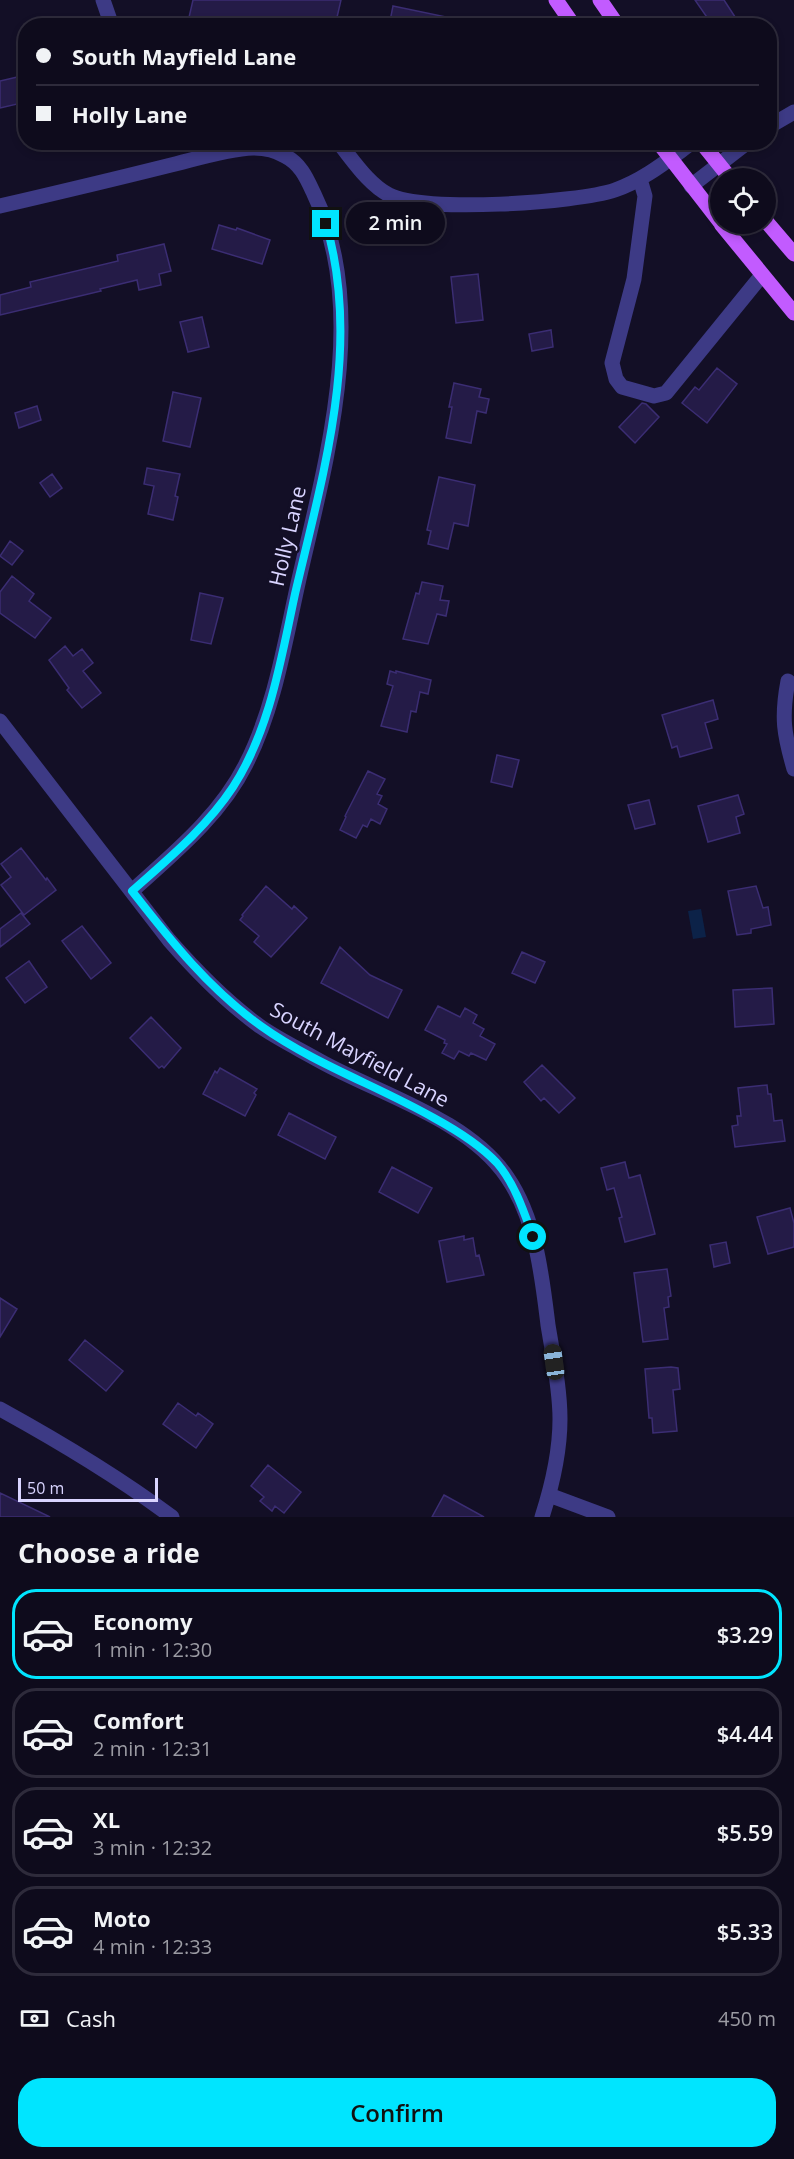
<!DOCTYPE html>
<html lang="en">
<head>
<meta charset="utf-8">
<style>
	body { margin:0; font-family:"Open Sans",sans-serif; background:#171425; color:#f1f3f6; height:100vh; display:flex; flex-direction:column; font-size:22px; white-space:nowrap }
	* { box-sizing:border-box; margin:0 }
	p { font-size:20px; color:#9b9ba3 }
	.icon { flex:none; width:33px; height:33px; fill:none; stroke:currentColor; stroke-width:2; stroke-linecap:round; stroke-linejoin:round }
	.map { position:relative; height:1517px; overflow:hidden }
	.panel { display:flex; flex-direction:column; background:#0e0b1c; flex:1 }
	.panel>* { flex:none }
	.top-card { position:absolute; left:18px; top:18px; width:759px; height:132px; border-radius:24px; box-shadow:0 3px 9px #0003,0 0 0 2px #2e2b3b; display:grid; align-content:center; height:132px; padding:0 18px; background:#0e0b1c }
	.tools { position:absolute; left:710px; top:168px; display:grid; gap:12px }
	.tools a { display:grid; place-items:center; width:66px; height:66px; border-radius:50%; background:#0e0b1c; box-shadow:0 3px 9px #0003,0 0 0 2px #2e2b3b; font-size:30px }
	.scale { position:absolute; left:18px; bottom:15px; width:140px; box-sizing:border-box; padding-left:6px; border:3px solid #d9d4ff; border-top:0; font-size:16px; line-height:21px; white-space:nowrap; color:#d9d4ff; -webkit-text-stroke:4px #130f26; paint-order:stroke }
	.end { position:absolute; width:27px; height:27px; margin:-14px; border:8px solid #00e5ff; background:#111; box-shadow:0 0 0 3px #111 }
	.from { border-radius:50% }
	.bubble { position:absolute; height:42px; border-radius:21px; background:#0e0b1c; box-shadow:0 3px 9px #0003,0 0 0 2px #2e2b3b; font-size:20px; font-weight:600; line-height:42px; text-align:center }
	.car { position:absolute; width:18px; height:36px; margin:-18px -9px; border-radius:8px; box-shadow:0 0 4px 2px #0007; background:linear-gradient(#222 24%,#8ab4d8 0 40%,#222 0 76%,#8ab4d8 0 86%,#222 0) }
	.top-card b { display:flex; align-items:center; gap:21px; height:57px; font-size:22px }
	.top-card b+b { border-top:2px solid #2e2b3b }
	.top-card i { width:15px; height:15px; background:#f1f3f6 }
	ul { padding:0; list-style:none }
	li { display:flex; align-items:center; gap:18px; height:90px; margin:0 12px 9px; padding:0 6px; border:3px solid #2e2b3b; border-radius:24px }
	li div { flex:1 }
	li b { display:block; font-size:22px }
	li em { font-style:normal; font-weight:600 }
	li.active { border-color:#00e5ff }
	li>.icon { width:54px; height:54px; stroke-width:1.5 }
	h2 { padding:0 18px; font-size:27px; line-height:72px }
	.pay { display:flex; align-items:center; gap:15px; height:66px; padding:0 18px; font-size:22px }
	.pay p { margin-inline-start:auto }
	.action { display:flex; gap:12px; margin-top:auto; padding:12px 18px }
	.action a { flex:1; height:69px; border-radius:24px; background:#00e5ff; color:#111; font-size:24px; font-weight:600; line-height:69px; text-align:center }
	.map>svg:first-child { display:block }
	.water { fill:#0c2248 }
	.building { fill:#241b47; stroke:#3b2d73; stroke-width:1.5 }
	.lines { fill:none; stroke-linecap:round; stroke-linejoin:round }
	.minor { stroke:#3d3a85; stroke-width:15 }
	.major { stroke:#c25bff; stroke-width:15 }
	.route { stroke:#00e5ff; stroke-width:8 }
	.labels { text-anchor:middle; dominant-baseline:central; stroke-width:5; stroke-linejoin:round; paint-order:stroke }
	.street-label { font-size:21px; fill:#d9d4ff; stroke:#130f26 }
</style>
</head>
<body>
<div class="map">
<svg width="794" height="1517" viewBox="0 0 794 1517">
	<rect width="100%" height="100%" fill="#130f26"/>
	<!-- water -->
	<path class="water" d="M 701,909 L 706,937 L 693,939 L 688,911 Z"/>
	<!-- building -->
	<path class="building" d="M 193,0 L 341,0 L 335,26 L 187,26 Z
		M 695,0 L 724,0 L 741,26 L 713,26 Z
		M 393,6 L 456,19 L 455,26 L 389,26 Z
		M 26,75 L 26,102 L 0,108 L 0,81 Z
		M 219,225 L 236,230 L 237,228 L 270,240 L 262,264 L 212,249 Z
		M 164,244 L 171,271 L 159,274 L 161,285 L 139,290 L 137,280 L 100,289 L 101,291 L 0,315 L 0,295 L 31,287 L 30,282 L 118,261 L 117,255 Z
		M 478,274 L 483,320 L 456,323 L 451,277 Z
		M 202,317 L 209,347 L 188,352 L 180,322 Z
		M 551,330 L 553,347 L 532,351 L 529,334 Z
		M 717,368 L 737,384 L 707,423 L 682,403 L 695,387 L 699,390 Z
		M 454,383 L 481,389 L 479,397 L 489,399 L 486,413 L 477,411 L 471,443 L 446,438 L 452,407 L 449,407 Z
		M 173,392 L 201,398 L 190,447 L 163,441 Z
		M 642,403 L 646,404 L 659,417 L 635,443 L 619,427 Z
		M 37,406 L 41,420 L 19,428 L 15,413 Z
		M 147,468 L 180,474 L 175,496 L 178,497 L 173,520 L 148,514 L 154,486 L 144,484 Z
		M 52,474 L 62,488 L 50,497 L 40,483 Z
		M 439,477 L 475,485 L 468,526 L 454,523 L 448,549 L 428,544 L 431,531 L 427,530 Z
		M 10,541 L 23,551 L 12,565 L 0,556 Z
		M 12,576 L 34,594 L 29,601 L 51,618 L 35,638 L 0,613 L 0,592 Z
		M 422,582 L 443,586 L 440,600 L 449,601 L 446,616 L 437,614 L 428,644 L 403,639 L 416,593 L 419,594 Z
		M 200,593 L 223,598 L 211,644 L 191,640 Z
		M 65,646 L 73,656 L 82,649 L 93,663 L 83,671 L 101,693 L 82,708 L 67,690 L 69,688 L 49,660 Z
		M 390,671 L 396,673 L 396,671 L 431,680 L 428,694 L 420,692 L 416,712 L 411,711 L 407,732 L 381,726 L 393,686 L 387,684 Z
		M 713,700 L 718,719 L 705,723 L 712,748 L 680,757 L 677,746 L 672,748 L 662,715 Z
		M 497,755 L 519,760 L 512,787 L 491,782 Z
		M 368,771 L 385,779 L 377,794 L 382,796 L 378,804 L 387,809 L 380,824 L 371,819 L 367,827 L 363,825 L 356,838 L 340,830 L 346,817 L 345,816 Z
		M 738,795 L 744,814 L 736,817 L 740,833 L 708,842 L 698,806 Z
		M 649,800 L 655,824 L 635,829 L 628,805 Z
		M 21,848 L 46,880 L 47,878 L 56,890 L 24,915 L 1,885 L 11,877 L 1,864 Z
		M 266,886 L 292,909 L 294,906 L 307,918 L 271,957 L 254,942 L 259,936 L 240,920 L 243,916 L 242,915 Z
		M 756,886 L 763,908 L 768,907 L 771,925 L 751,929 L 751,933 L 737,935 L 728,891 Z
		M 21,913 L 30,924 L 0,947 L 0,929 Z
		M 82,926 L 111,963 L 91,979 L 62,941 Z
		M 340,947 L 370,975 L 402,990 L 388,1018 L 321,983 Z
		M 522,952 L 545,962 L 535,983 L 512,973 Z
		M 29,961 L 47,987 L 25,1003 L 6,978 Z
		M 772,988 L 774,1024 L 735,1027 L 733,990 Z
		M 438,1006 L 460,1017 L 465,1008 L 477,1015 L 473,1023 L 484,1029 L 480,1036 L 495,1044 L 486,1060 L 471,1053 L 469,1056 L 459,1051 L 454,1059 L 442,1053 L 447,1044 L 444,1043 L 445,1040 L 425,1030 Z
		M 151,1017 L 181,1048 L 164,1068 L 162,1066 L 159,1068 L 130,1038 Z
		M 542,1065 L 575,1098 L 559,1113 L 544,1098 L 541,1101 L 524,1082 Z
		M 220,1068 L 257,1089 L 254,1093 L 256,1095 L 245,1116 L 203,1094 L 215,1071 L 217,1073 Z
		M 767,1085 L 768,1094 L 771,1094 L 774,1121 L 782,1120 L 785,1141 L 735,1147 L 732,1126 L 738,1125 L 737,1116 L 741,1116 L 738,1088 Z
		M 289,1113 L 336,1137 L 325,1159 L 278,1135 Z
		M 625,1162 L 629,1178 L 640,1175 L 655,1234 L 625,1242 L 619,1218 L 622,1217 L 614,1188 L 607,1190 L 601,1168 Z
		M 392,1167 L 432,1188 L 418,1213 L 379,1192 Z
		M 790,1208 L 794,1223 L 794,1247 L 768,1254 L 757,1217 Z
		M 464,1236 L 464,1240 L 473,1238 L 476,1256 L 479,1255 L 484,1275 L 447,1282 L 439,1241 Z
		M 726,1242 L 730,1263 L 714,1267 L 710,1245 Z
		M 667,1269 L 671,1296 L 668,1297 L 669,1307 L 664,1308 L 668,1339 L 643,1342 L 634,1273 Z
		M 0,1298 L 17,1309 L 0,1337 Z
		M 85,1340 L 123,1371 L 106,1391 L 69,1360 Z
		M 671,1367 L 678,1368 L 680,1389 L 673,1390 L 677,1431 L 653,1433 L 652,1418 L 649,1418 L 645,1369 Z
		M 178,1403 L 196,1416 L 198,1413 L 213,1424 L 196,1448 L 163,1424 Z
		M 268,1465 L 301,1492 L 284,1513 L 275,1506 L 272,1511 L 260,1501 L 264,1497 L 251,1486 Z
		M 0,1493 L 50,1517 L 0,1517 Z
		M 444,1495 L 484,1517 L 432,1517 Z"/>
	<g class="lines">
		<!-- minor -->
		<path class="minor" d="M 103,0 L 112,26
			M 770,126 L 794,112
			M 338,142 C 353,160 368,184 389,195 C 422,213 577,203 615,190 C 644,180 668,160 693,142
			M 640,179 L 645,196 L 634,279 L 612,363 L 616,379 L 622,387 L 654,396 L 666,393 L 762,275
			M 691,186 L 748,142
			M 0,206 C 56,193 111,180 167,166 C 193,160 226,149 253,148 C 264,148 275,150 285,156 C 301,164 307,179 314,194 C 370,309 326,461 299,579 C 285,641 275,707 246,764 C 220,816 174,853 132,891
			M 788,681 C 781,718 784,734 794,769
			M 0,721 L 169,940 C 197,972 226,1002 261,1027 C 280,1040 301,1050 320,1061 C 379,1094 468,1119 507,1177 C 536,1219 542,1276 548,1325 C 553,1356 560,1388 560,1419 C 560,1453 552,1486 542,1517
			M 0,1409 C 60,1442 117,1476 172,1517
			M 549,1495 L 608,1517"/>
		<!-- major -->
		<path class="major" d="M 556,0 L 574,26
			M 600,0 L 618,26
			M 658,142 L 720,222
			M 701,142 L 730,178
			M 765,220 L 794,254
			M 721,224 L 794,313"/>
	</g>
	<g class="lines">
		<!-- route -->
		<path class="route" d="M 326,224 C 362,346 323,474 295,594 C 281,659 270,730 233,787 C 206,828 168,859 132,891 C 171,941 209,989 261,1026 C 314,1064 378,1086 434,1118 C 456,1130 480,1145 497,1163 C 515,1184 524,1212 533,1237"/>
	</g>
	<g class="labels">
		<!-- street labels -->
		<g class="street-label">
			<text transform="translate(287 536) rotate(-77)">Holly Lane</text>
			<text transform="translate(360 1054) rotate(28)">South Mayfield Lane</text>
		</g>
	</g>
</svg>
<div class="tools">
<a><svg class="icon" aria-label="locate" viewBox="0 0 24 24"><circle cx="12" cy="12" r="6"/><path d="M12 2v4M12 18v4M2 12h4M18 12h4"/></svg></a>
</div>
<div class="scale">50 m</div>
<i class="end from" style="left:533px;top:1237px"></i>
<i class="end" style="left:326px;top:224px"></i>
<div class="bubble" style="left:346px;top:202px;width:99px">2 min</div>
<i class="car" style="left:554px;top:1362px;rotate:352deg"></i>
<div class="top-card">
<b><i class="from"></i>South Mayfield Lane</b>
<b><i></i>Holly Lane</b>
</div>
</div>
<section class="panel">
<h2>Choose a ride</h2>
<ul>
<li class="active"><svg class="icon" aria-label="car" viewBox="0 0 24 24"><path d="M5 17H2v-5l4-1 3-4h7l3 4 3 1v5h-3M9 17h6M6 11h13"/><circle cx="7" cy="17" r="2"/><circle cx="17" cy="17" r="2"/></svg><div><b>Economy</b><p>1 min · 12:30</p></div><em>$3.29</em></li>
<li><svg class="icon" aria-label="car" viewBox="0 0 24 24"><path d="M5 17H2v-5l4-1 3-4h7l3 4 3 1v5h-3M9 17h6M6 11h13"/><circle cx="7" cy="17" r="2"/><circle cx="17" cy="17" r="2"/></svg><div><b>Comfort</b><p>2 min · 12:31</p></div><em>$4.44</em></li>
<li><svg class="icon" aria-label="car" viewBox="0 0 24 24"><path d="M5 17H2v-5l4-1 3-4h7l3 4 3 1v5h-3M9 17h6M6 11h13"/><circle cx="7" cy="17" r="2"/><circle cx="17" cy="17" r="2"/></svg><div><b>XL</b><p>3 min · 12:32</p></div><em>$5.59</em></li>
<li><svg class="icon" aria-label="car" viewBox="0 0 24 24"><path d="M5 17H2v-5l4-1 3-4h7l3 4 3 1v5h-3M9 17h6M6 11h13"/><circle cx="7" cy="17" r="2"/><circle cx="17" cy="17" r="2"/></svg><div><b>Moto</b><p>4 min · 12:33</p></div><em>$5.33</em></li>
</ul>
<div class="pay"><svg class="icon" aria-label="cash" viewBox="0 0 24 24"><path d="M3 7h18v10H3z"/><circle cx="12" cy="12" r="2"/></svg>Cash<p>450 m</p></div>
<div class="action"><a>Confirm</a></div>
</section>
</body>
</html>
